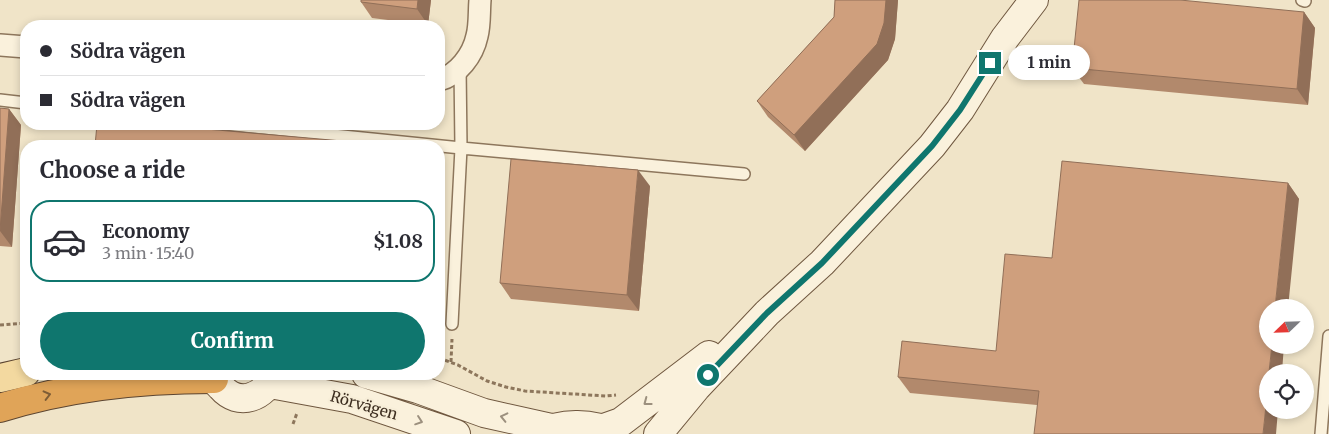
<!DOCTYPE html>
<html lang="en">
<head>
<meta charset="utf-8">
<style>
	body { margin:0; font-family:Merriweather,serif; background:#f2f2f3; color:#2b2b33; height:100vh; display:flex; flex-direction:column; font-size:19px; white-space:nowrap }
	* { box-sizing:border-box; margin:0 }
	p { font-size:16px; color:#7c7c81 }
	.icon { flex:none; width:28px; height:28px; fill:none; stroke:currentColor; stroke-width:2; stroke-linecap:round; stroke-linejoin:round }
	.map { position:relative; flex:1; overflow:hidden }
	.panel { position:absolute; left:20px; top:140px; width:425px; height:240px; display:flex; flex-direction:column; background:#fff; border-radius:20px; box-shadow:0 2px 8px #0003 }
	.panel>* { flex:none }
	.top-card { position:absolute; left:20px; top:20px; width:425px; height:110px; border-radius:20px; box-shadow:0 2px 8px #0003; display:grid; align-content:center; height:110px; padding:0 20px; background:#fff }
	.needle { width:32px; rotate:247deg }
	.controls { position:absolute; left:1259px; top:299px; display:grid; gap:10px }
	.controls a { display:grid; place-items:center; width:55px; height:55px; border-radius:50%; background:#fff; box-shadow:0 2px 8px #0003; font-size:25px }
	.end { position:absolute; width:22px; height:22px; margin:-11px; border:6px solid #0f766e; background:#fff; box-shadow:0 0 0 2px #fff }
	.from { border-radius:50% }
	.bubble { position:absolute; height:35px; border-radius:18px; background:#fff; box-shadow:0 2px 8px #0003; font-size:16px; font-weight:700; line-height:35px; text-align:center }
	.top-card b { display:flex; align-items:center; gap:18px; height:48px; font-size:19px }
	.top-card b+b { border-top:1px solid #e1e1e2 }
	.top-card i { width:12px; height:12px; background:#2b2b33 }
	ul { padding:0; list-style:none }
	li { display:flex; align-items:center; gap:15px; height:82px; margin:0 10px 8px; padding:0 10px; border:2px solid transparent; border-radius:20px }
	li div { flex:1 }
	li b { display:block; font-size:19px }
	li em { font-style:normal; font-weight:700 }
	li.on { border-color:#0f766e }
	li>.icon { width:45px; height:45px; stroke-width:1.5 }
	h2 { padding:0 20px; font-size:22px; line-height:60px }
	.primary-button { display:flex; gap:10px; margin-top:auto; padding:10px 20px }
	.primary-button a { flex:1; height:58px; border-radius:30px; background:#0f766e; color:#fff; font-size:20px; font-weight:700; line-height:58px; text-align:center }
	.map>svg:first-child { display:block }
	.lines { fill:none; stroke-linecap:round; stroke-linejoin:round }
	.service-casing { stroke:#8d765c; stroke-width:14 }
	.minor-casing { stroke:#8d765c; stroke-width:24 }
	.secondary-casing { stroke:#6f573f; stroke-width:30 }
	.primary-casing { stroke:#5b4430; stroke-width:30 }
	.motorway-casing { stroke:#5b4430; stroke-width:30 }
	.path { stroke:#8d765c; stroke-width:3; stroke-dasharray:4 2.5; stroke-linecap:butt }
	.service { stroke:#faf1dc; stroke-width:11 }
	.minor { stroke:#faf1dc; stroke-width:21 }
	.secondary { stroke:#faf1dc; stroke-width:28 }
	.primary { stroke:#f3d9a0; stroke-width:28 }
	.motorway { stroke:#e0a458; stroke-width:28 }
	.wall { fill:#b2896c }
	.shaded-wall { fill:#916f58 }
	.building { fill:#cf9f7d; stroke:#916f58 }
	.oneway { stroke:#7e5d36 }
	.oneway2 { stroke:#9c907e }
	.route { stroke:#0f766e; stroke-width:6 }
	.labels { text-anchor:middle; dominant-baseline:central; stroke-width:4.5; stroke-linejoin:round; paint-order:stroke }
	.street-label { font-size:15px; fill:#3d2e20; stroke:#f7eed8 }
</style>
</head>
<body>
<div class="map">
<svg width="1329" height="434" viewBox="0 0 1329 434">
	<rect width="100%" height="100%" fill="#f0e4c8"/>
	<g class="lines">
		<!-- service casing -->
		<g class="service-casing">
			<path id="service" d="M 1302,0 L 1305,1
				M 0,100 L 26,103
				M 225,124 L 461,148 L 744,174
				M 452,324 L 461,148 L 460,67
				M 1321,434 L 1329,336"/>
		</g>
		<!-- minor casing -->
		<g class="minor-casing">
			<path id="minor" d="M 0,45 L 26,47
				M 439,80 C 458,75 473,55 477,36 C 480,25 479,12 480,0"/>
		</g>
		<!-- secondary casing -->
		<g class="secondary-casing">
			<path id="secondary" d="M 213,374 C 214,380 217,383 221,387 C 239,408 265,397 274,374
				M 366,374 L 418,389 L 484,413 L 551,428
				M 270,384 L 352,399 L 456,434
				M 604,428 L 621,422 L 709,355
				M 538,434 C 560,423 592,421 613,434
				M 658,434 L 696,388 L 767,313 L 822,263 L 932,146 L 960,110 L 1005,38 L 1034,0"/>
		</g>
		<!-- primary casing -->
		<g class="primary-casing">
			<path id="primary" d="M 0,378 L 26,372"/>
		</g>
		<!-- motorway casing -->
		<g class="motorway-casing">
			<path id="motorway" d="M 0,408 C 70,386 141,379 214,379"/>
		</g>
		<!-- path -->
		<path class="path" d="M 0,325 L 26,323
			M 439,358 L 458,365 L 487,381 L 506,387 L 525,391 L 606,396 L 616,395
			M 451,362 L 452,339
			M 293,424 L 297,413"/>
		<!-- service -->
		<use href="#service" class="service"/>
		<!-- minor -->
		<use href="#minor" class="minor"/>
		<!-- secondary -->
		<use href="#secondary" class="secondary"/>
		<!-- primary -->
		<use href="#primary" class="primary"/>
		<!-- motorway -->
		<use href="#motorway" class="motorway"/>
	</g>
	<!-- wall -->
	<path class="wall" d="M 431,0 L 428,25 L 372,18 L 361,2 Z
		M 835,0 L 898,0 L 895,39 L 888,60 L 805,151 L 768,117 L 757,101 L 834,17 Z
		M 1304,12 L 1315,28 L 1308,105 L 1084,84 L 1072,68 Z
		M 0,108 L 9,109 L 21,125 L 12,247 L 0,246 Z
		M 1288,183 L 1299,199 L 1037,405 L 910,393 L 898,377 L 996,351 L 1052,258 Z
		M 650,186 L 639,311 L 511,299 L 500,283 Z"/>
	<!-- shaded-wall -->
	<path class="shaded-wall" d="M 418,0 L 431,0 L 428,25 L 417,9 Z
		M 886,0 L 898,0 L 895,39 L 888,60 L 805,151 L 794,135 Z
		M 1304,12 L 1315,28 L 1308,105 L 1297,89 Z
		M 9,109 L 21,125 L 12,247 L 0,231 Z
		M 638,170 L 650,186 L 639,311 L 627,295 Z
		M 1288,183 L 1299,199 L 1288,308 L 1275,308 Z
		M 1272,345 L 1284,345 L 1282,372 L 1269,372 Z
		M 1268,387 L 1268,410 L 1278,410 L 1276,434 L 1263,434 Z"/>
	<!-- building -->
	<path class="building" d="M 361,0 L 418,0 L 417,9 L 361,2 Z
		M 835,0 L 886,0 L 884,23 L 877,44 L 794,135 L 757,101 L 834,17 Z
		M 1079,0 L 1180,0 L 1304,12 L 1297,89 L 1072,68 Z
		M 0,108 L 9,109 L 0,231 Z
		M 97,124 L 149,124 L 399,146 L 95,146 Z
		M 511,159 L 638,170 L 627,295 L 500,283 Z
		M 1062,161 L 1288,183 L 1275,308 L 1268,308 L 1268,345 L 1272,345 L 1269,372 L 1268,372 L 1268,387 L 1263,434 L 1034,434 L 1039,391 L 898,377 L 902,341 L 996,351 L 1005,254 L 1052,258 Z"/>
	<!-- one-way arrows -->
	<defs><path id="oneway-chevron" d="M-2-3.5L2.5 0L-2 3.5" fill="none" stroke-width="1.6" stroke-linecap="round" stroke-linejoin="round" transform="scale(1.25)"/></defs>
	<use class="oneway" href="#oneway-chevron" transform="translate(47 395) rotate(-14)"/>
	<g class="oneway2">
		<use href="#oneway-chevron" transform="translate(647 402) rotate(143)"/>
		<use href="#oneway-chevron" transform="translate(504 417) rotate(-167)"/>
		<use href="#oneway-chevron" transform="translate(419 421) rotate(19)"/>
	</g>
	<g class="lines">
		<!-- route -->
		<path class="route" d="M 708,375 L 767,313 L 822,263 L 932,146 L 960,110 L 990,63"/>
	</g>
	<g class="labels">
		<!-- street labels -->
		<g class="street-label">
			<text transform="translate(364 405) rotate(16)">Rörvägen</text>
		</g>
	</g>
</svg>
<div class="controls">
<a><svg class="needle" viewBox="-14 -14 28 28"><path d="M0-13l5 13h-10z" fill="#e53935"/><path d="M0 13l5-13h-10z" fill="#7c7c81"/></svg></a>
<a><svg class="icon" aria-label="locate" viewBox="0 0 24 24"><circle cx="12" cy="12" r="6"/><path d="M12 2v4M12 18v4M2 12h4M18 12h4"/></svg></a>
</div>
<i class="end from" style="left:708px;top:375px"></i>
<i class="end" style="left:990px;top:63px"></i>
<div class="bubble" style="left:1008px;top:45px;width:82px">1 min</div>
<div class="top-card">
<b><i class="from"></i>Södra vägen</b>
<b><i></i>Södra vägen</b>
</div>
<section class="panel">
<h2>Choose a ride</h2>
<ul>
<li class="on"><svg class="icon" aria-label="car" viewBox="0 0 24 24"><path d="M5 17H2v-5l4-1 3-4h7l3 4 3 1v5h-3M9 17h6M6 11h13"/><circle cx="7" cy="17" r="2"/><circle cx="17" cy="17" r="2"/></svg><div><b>Economy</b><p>3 min · 15:40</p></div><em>$1.08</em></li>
</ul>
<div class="primary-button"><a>Confirm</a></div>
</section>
</div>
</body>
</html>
